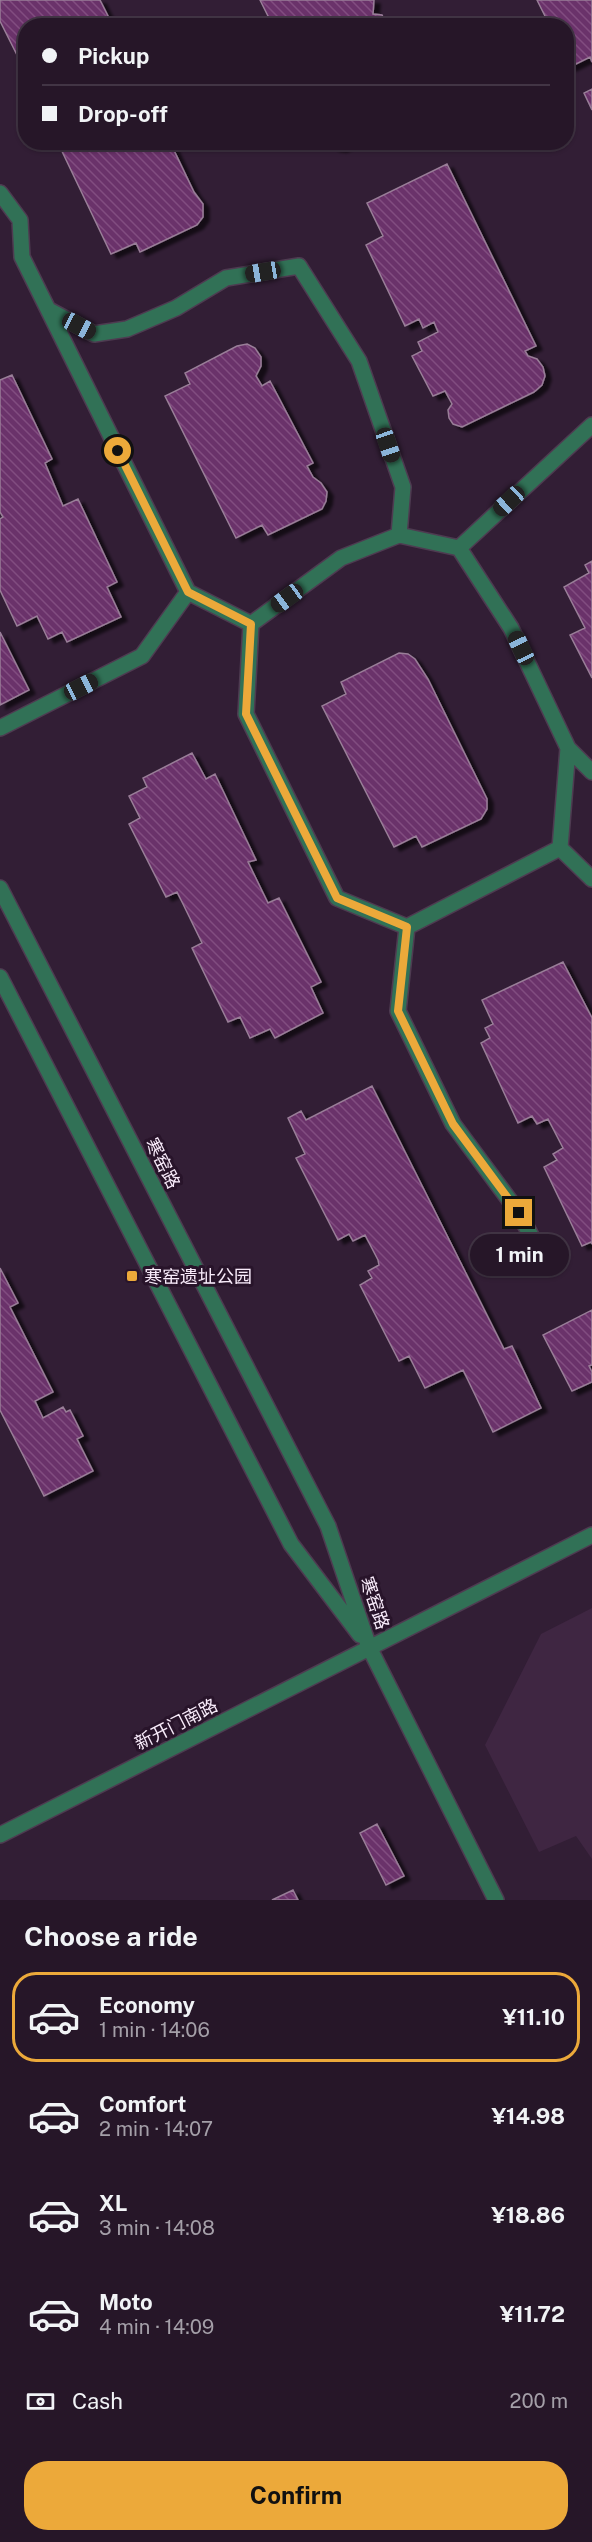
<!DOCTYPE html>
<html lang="en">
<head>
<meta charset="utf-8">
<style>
	body { margin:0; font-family:"Public Sans","Noto Sans SC",sans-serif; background:#322334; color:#f1f3f6; height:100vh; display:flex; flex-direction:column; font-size:22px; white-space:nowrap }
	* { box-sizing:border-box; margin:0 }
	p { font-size:20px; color:#a49fa8 }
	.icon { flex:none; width:33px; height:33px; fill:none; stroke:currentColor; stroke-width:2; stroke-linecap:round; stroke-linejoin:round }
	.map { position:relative; height:1900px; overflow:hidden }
	.side { display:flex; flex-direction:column; background:#261628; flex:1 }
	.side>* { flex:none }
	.banner { position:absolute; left:18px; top:18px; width:556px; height:132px; border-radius:24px; box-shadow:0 2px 4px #0004,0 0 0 2px #423545; display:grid; align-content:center; height:132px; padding:0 24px; background:#261628 }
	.end { position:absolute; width:27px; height:27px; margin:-14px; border:8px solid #eca93a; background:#111; box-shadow:0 0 0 3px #111 }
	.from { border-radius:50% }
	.bubble { position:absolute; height:42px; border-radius:21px; background:#261628; box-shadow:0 2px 4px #0004,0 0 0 2px #423545; font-size:20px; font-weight:700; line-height:42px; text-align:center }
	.car { position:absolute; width:18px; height:36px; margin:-18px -9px; border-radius:8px; box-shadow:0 0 4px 2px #0007; background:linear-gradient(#222 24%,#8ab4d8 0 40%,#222 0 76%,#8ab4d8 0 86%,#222 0) }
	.banner b { display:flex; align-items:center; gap:21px; height:57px; font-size:22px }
	.banner b+b { border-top:2px solid #423545 }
	.banner i { width:15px; height:15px; background:#f1f3f6 }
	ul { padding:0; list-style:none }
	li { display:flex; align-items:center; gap:18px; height:90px; margin:0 12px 9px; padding:0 12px; border:3px solid transparent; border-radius:24px }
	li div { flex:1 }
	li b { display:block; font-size:22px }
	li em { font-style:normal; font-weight:700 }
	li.on { border-color:#eca93a }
	li>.icon { width:54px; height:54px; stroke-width:1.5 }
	h2 { padding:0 24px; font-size:27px; line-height:72px }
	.pay { display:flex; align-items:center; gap:15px; height:66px; padding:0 24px; font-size:22px }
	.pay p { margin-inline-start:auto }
	.action { display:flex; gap:12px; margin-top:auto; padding:12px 24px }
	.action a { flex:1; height:69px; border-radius:24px; background:#eca93a; color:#111; font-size:24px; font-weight:700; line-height:69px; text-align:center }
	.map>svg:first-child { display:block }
	.built { fill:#3f2642 }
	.building { fill:url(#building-back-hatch); stroke:#997e98; stroke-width:1.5; filter:url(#shadow) }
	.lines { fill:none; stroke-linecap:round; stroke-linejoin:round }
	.minor-casing { stroke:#4e3b51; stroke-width:18 }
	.minor { stroke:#317156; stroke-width:15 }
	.route { stroke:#eca93a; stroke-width:8 }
	.poi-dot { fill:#eca93a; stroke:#28142a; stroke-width:2 }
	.labels { text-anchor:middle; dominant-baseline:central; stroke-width:6; stroke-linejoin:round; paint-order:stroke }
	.street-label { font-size:18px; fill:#f9ecfb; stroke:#28142a }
	.poi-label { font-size:18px; fill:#f9ecfb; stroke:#28142a; text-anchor:start }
</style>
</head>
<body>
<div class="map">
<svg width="592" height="1900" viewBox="0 0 592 1900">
	<defs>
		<pattern id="building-back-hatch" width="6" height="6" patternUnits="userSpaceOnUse" patternTransform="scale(1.5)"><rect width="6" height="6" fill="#6b306a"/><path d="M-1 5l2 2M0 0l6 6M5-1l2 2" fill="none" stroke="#814e80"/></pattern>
		<filter id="shadow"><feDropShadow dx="6" dy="4" stdDeviation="1.5" flood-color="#0009"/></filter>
	</defs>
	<rect width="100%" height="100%" fill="#321e35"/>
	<!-- built -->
	<path class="built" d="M 592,1608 L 592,1859 L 576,1836 L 539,1852 L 485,1745 L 541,1634 Z"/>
	<!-- building -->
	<path class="building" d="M 0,0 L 100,0 L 113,26 L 26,26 L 26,73 L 0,21 Z
		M 260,0 L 374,0 L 373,14 L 382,15 L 387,26 L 273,26 Z
		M 537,0 L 592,0 L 592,62 L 590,57 L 570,67 L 567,60 L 567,26 L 550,26 Z
		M 592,89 L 592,110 L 584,93 Z
		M 63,142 L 170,142 L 194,192 L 203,204 L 203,217 L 197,225 L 140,252 L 136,243 L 111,254 L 59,145 Z
		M 352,142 L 341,148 L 334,147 L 327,142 Z
		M 447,164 L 536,346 L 525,351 L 528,356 L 537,359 L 543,367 L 545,376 L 542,385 L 534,392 L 462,427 L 453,424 L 449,418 L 448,410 L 452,404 L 445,391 L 433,396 L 412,356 L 422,351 L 418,342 L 438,332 L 434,322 L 423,328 L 419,319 L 405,326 L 366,245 L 383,236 L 367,203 Z
		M 247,344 L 255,348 L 261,357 L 261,366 L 256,376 L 262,386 L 270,381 L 313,463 L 307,466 L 313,477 L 321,483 L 327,492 L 326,501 L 322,509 L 268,535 L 262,525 L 236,538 L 165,396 L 190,384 L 185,373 L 237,346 Z
		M 12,375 L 52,459 L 45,463 L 63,506 L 78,499 L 117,582 L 107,587 L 121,617 L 67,642 L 62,632 L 48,639 L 37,616 L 17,626 L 0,590 L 0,519 L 3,517 L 0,512 L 0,380 Z
		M 592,561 L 592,678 L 570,635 L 585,628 L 564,587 L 589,573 L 585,565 Z
		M 0,632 L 29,690 L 0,705 Z
		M 399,653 L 408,654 L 415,659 L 428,679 L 487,799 L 487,809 L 481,819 L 422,847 L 416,836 L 394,847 L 322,706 L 346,694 L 341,682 Z
		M 192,753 L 206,779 L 215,774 L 256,860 L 248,862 L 249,864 L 268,903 L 279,898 L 321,982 L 311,987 L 323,1013 L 275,1038 L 270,1029 L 250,1038 L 240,1017 L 228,1022 L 192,948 L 202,943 L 183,904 L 177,892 L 166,897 L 129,824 L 140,818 L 129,796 L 147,787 L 143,778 Z
		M 563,962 L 592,1018 L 592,1244 L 591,1242 L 582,1246 L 544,1167 L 557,1160 L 553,1154 L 563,1148 L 548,1119 L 537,1124 L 532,1116 L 518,1123 L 481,1043 L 490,1038 L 485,1028 L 493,1024 L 482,1000 Z
		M 372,1086 L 504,1349 L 512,1346 L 541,1408 L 493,1432 L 463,1370 L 425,1388 L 409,1356 L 399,1361 L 360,1285 L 372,1278 L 368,1271 L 379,1265 L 378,1260 L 365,1235 L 353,1241 L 349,1234 L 338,1240 L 296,1158 L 305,1154 L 288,1118 L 301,1111 L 306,1120 Z
		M 0,1268 L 18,1303 L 10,1307 L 53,1392 L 35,1401 L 43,1418 L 63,1407 L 66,1412 L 70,1410 L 83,1436 L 77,1439 L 93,1471 L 44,1496 L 0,1410 Z
		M 592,1310 L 592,1365 L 589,1366 L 592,1372 L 592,1382 L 572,1391 L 543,1335 Z
		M 377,1824 L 404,1876 L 386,1885 L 360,1833 Z
		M 293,1890 L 298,1900 L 272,1900 Z"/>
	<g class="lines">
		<!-- minor casing -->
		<g class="minor-casing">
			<path id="minor" d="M 0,193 L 20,220 L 22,257 L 188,592
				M 49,310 L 94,334 L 127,329 L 176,308 L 226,278 L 299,266 L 359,361 L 403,487 L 399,535
				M 251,624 L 246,714 L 337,898 L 407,927 L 560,848 L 568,748 L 511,628 L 459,548
				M 0,728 L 142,656 L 188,592 L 251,624 L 341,558 L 399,535 L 459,548 L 592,425
				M 568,748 L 592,772
				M 560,848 L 592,879
				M 0,888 L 328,1526 L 369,1647 L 496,1900
				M 407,927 L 398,1011 L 453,1124 L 519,1213 L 539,1251
				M 0,977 L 291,1544 L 360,1635
				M 0,1835 L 592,1535"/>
		</g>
		<!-- minor -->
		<use href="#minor" class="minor"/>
	</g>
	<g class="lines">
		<!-- route -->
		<path class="route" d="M 118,451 L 188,592 L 251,624 L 246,714 L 337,898 L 407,927 L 398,1011 L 453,1124 L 519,1213"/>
	</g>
	<!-- markers -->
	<rect class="poi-dot" x="126" y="1270" width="12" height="12" rx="3"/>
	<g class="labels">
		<!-- street labels -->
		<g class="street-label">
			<text transform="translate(163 1163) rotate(63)">寒窑路</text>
			<text transform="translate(375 1603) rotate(71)">寒窑路</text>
			<text transform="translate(176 1724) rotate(-27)">新开门南路</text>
		</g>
		<!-- poi labels -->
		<g class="poi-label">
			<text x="144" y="1276">寒窑遗址公园</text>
		</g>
	</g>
</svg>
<i class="end from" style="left:118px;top:451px"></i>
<i class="end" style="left:519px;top:1213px"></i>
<div class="bubble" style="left:470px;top:1234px;width:99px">1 min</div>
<i class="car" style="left:263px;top:272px;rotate:261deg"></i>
<i class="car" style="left:79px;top:326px;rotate:118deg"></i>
<i class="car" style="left:388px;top:445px;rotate:161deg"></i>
<i class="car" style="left:509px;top:501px;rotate:227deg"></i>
<i class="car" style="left:287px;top:598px;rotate:234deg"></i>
<i class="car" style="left:521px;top:648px;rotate:335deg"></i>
<i class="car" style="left:81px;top:687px;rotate:63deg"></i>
<div class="banner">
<b><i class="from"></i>Pickup</b>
<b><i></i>Drop-off</b>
</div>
</div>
<section class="side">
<h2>Choose a ride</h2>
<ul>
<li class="on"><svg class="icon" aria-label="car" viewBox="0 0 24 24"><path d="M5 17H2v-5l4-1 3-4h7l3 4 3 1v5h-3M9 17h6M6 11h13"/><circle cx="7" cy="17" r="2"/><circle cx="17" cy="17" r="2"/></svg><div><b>Economy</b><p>1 min · 14:06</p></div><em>¥11.10</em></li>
<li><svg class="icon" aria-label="car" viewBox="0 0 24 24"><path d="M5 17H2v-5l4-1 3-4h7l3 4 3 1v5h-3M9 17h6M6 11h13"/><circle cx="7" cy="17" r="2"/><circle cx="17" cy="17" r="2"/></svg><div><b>Comfort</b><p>2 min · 14:07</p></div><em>¥14.98</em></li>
<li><svg class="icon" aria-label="car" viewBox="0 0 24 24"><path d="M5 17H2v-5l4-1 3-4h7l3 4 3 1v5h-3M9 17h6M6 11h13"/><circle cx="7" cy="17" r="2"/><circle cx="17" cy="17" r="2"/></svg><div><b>XL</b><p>3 min · 14:08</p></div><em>¥18.86</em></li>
<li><svg class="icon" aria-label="car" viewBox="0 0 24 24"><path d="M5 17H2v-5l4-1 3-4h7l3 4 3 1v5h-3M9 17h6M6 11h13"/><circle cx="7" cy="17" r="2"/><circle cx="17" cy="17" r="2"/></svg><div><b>Moto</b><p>4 min · 14:09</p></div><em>¥11.72</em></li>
</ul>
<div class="pay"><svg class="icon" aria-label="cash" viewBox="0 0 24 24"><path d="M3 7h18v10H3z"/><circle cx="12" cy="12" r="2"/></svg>Cash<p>200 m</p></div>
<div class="action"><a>Confirm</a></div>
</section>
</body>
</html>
